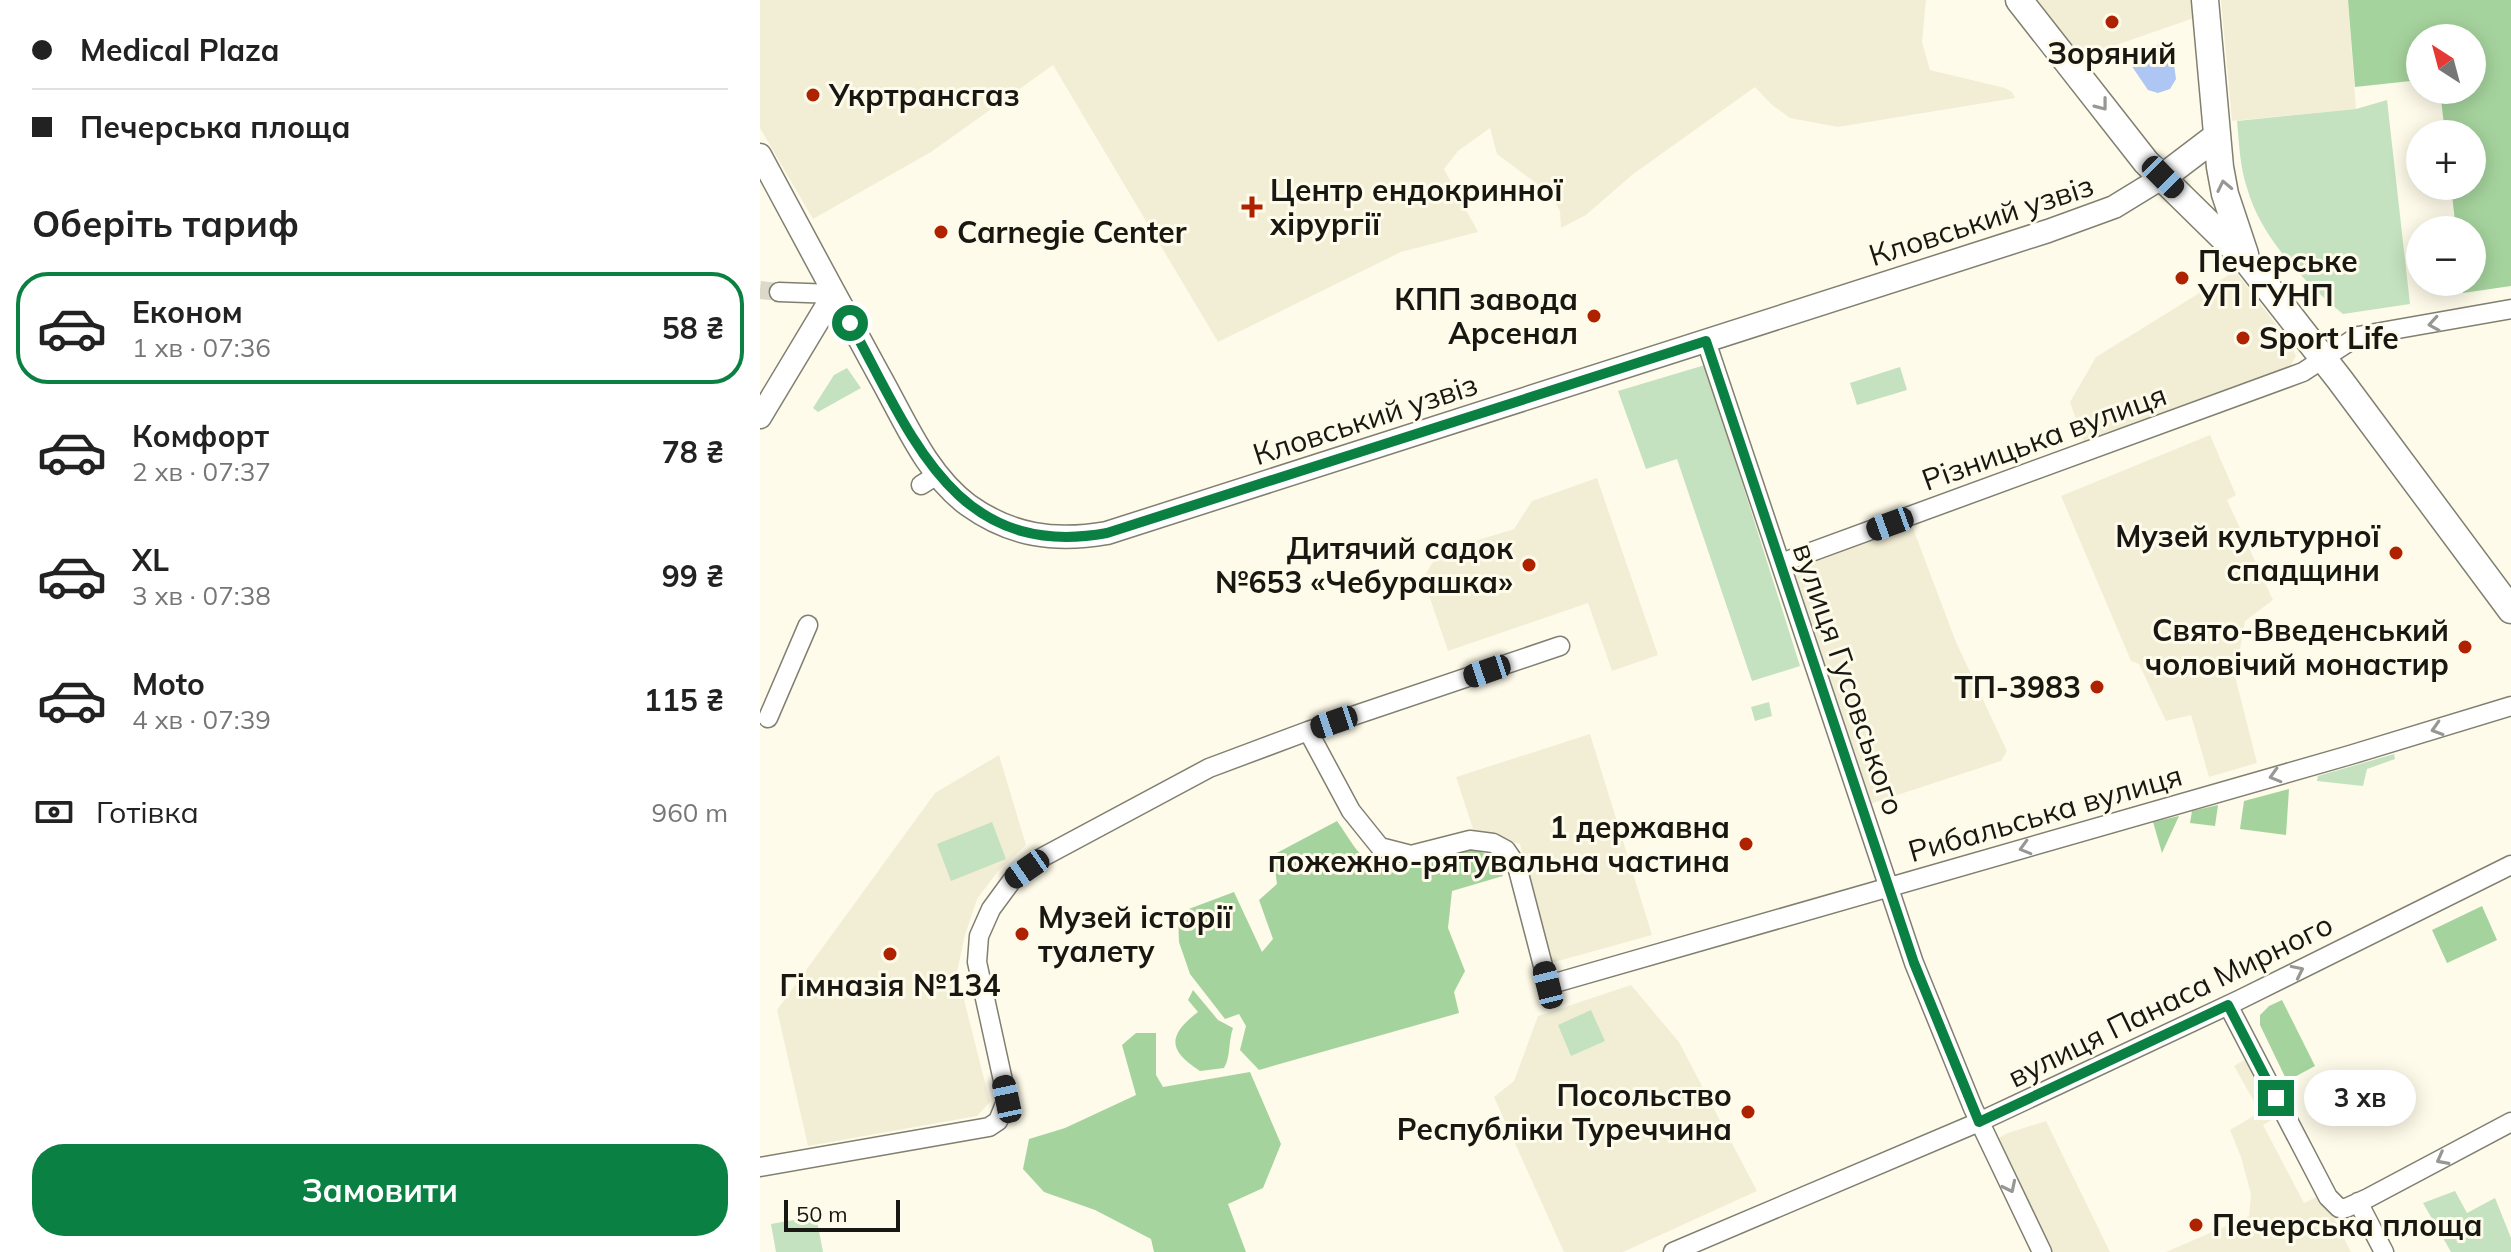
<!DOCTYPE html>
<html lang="uk">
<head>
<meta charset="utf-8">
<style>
	body { margin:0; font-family:Mulish,sans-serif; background:#f6f6f6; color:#222; height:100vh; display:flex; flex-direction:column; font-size:30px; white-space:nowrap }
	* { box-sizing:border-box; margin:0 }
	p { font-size:26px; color:#767676 }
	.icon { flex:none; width:44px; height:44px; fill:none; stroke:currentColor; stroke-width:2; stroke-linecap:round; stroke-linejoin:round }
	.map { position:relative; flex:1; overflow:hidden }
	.side { display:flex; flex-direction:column; background:#fff; width:760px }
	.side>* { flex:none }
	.top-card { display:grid; align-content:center; height:176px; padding:0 32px; background:#fff }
	.needle { width:52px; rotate:324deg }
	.controls { position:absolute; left:1646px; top:24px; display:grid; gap:16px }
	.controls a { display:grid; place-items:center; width:80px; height:80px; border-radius:50%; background:#fff; box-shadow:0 4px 20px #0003; font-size:40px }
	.scale { position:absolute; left:24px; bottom:20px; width:116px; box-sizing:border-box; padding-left:8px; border:4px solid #181711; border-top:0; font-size:22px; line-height:28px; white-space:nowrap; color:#181711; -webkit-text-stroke:6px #fefbea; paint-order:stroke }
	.end { position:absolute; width:36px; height:36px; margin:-18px; border:10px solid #0b8043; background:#fff; box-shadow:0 0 0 4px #fff }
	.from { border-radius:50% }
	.bubble { position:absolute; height:56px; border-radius:28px; background:#fff; box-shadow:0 4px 20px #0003; font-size:26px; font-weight:700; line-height:56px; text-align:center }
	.car { position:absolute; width:24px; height:48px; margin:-24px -12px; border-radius:10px; box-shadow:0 0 6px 2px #0007; background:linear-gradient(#222 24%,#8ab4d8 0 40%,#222 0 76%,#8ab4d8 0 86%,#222 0) }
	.top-card b { display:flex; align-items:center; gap:28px; height:76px; font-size:30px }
	.top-card b+b { border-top:2px solid #e0e0e0 }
	.top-card i { width:20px; height:20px; background:#222 }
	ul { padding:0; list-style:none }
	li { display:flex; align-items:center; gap:24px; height:112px; margin:0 16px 12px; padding:0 16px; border:4px solid transparent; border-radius:32px }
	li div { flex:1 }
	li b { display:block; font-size:30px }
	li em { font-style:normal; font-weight:700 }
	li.selected { border-color:#0b8043 }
	li>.icon { width:72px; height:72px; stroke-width:1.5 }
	h2 { padding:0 32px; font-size:36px; line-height:96px }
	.pay { display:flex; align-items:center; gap:20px; height:88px; padding:0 32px; font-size:30px }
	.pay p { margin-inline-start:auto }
	.primary-button { display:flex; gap:16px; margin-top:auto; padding:16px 32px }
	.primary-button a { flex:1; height:92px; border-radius:32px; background:#0b8043; color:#fff; font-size:32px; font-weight:700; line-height:92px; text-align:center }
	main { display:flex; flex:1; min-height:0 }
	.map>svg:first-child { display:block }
	.built { fill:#f2eed6 }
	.green { fill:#c4e2bf }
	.forest { fill:#a5d39d }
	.water { fill:#adc6f4 }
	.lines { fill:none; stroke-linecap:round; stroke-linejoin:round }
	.minor-tunnel { stroke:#dcd9c9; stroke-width:18; stroke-dasharray:18 9; stroke-linecap:butt }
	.minor-casing { stroke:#817f70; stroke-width:21 }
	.tertiary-casing { stroke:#817f70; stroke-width:25 }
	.secondary-casing { stroke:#817f70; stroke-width:29 }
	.minor { stroke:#fff; stroke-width:18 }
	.tertiary { stroke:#fff; stroke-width:22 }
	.secondary { stroke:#fff; stroke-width:26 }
	.oneway { stroke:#979794 }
	.route { stroke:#0b8043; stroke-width:10 }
	.poi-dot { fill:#ae2200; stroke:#fefbea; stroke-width:3 }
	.labels { text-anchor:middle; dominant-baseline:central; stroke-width:6; stroke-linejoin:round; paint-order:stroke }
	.poi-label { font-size:30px; font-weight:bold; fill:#181711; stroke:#fefbea; text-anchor:start }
	.street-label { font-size:30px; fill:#181711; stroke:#fefbea }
</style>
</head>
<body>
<main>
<section class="side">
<div class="top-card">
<b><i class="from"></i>Medical Plaza</b>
<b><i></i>Печерська площа</b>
</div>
<h2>Оберіть тариф</h2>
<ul>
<li class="selected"><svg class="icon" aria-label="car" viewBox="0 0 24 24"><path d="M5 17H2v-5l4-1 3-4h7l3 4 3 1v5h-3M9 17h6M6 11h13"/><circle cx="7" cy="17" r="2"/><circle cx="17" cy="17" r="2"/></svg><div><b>Економ</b><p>1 хв · 07:36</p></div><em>58 ₴</em></li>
<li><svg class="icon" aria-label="car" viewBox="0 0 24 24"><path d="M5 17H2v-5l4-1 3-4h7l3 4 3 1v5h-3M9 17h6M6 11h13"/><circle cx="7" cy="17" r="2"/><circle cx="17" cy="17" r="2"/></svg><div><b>Комфорт</b><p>2 хв · 07:37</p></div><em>78 ₴</em></li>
<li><svg class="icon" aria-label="car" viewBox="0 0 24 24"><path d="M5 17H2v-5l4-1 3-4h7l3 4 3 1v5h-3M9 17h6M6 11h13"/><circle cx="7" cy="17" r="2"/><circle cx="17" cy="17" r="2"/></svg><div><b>XL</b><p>3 хв · 07:38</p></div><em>99 ₴</em></li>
<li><svg class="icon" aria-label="car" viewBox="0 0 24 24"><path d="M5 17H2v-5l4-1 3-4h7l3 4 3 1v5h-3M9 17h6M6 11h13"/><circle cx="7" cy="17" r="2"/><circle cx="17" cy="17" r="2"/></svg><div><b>Moto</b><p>4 хв · 07:39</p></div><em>115 ₴</em></li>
</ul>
<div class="pay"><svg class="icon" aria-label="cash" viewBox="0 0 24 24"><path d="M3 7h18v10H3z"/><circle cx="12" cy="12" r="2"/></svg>Готівка<p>960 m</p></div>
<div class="primary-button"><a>Замовити</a></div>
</section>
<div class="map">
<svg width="1751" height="1252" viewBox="0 0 1751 1252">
	<rect width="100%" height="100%" fill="#fefbea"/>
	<!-- built -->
	<path class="built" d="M 0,0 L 1166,0 L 1162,42 L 1170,70 L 1245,88 L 1252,92 L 1255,98 L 1078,127 L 1030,118 L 1012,105 L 995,87 L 872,175 L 826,215 L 801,228 L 800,211 L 789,193 L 737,154 L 730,128 L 698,151 L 684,169 L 718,232 L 641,252 L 458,342 L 293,65 L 171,152 L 53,219 L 0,128 Z
		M 1270,0 L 1432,0 L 1434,18 L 1316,59 Z
		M 1461,0 L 1588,0 L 1596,109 L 1472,121 Z
		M 1475,271 L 1531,344 L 1536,356 L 1530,367 L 1326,449 L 1310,402 L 1336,357 Z
		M 1450,435 L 1476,495 L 1467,500 L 1513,600 L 1485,621 L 1475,676 L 1497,763 L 1449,777 L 1431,715 L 1406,721 L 1379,664 L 1371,661 L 1301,496 Z
		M 837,478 L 898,655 L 852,671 L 828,603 L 688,651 L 663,578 L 679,552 L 754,529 L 772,501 Z
		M 1151,523 L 1196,642 L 1247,751 L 1241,761 L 1110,804 L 1032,575 L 1037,566 Z
		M 830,734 L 892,935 L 791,963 L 760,844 L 714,832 L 696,777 Z
		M 239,755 L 266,845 L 239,870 L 217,899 L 205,935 L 197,972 L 230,1102 L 217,1116 L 48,1146 L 17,1010 L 175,793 Z
		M 871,985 L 919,1042 L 997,1191 L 863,1252 L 804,1252 L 734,1097 L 754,1081 L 778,1016 Z
		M 1489,1057 L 1521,1115 L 1503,1125 L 1544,1203 L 1562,1194 L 1591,1252 L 1406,1252 L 1489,1216 L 1491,1194 L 1481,1157 L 1470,1130 L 1500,1112 L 1474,1066 Z
		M 1286,1121 L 1350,1252 L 1282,1252 L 1229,1143 L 1248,1133 Z"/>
	<!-- green -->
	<path class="green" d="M 1627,100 L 1650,304 L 1583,314 C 1544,282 1501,238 1487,188 C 1480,167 1479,143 1477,121 L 1596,109 Z
		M 945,365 L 1040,666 L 992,681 L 917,459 L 886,469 L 858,391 Z
		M 1140,367 L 1147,390 L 1097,405 L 1090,383 Z
		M 87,368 L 101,388 L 58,412 L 53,408 L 74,375 Z
		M 1009,702 L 1012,716 L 995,721 L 991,707 Z
		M 1634,754 L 1635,759 L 1607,769 L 1603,786 L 1557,781 L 1558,776 Z
		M 232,822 L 246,859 L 191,881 L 177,844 Z
		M 831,1010 L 845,1041 L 811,1056 L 798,1025 Z
		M 1695,1191 L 1707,1213 L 1735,1198 L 1751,1238 L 1751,1252 L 1691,1252 L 1663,1203 Z
		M 56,1216 L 63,1252 L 16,1252 L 11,1224 Z"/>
	<!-- forest -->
	<path class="forest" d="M 1588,0 L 1751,0 L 1751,286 L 1703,293 L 1702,282 L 1712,282 L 1712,230 L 1696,230 L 1691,186 L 1712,186 L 1712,134 L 1685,134 L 1680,90 L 1712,90 L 1712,38 L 1660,38 L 1660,80 L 1595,87 Z
		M 1529,789 L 1526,835 L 1480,829 L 1484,801 Z
		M 1458,805 L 1455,826 L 1430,823 L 1432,811 Z
		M 1419,816 L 1402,853 L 1393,822 Z
		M 577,821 C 588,836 600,861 619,867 C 627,869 636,865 644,864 C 676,856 731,832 743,876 L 692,891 L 688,928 L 705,971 L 694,992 L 699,1013 L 499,1070 L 480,1050 L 486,1026 L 479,1014 L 465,1019 L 430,974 L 419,942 L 418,913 L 474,892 L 502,952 L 513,939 L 499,900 L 517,884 L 513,855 Z
		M 1722,906 L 1737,940 L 1687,963 L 1672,930 Z
		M 433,990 L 458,1020 L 473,1028 C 468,1042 471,1056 464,1068 L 440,1071 C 407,1050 408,1035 438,1012 L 428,1000 Z
		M 1522,1000 L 1555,1066 L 1527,1081 L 1500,1025 L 1500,1015 L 1509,1006 Z
		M 376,1033 L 396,1033 L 396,1075 L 403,1087 L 490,1072 L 521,1144 L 503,1188 L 468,1204 L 486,1252 L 394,1252 L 391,1239 L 335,1210 L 284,1192 L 263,1169 L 269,1139 L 305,1128 L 376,1095 L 362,1045 Z"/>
	<!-- water -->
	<path class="water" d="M 1401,44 L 1412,50 L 1416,79 L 1410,89 L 1398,93 L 1388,90 L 1371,65 L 1376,53 Z"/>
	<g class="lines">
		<!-- minor-tunnel -->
		<path class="minor-tunnel" d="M 0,290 L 19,292"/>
		<!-- minor casing -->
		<g class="minor-casing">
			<path id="minor" d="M 19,292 L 74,294
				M 946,341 L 1154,963 L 1213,1108 L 1282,1252
				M 161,485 L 177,475
				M 1021,563 L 1543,372 L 1598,336 L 1751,309
				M 8,718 L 48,625
				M 548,731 L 591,811 L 620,847 L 651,855 L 710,840 L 733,843 L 746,850 L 757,866 L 788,985 L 1590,755 L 1751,706
				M 1468,1005 L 1568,1197 L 1579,1208 L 1586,1208 L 1608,1198 L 1751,1122
				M 0,1167 L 229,1127 L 238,1121 L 247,1099 L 217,962 L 219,936 L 231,909 L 253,879 L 281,858 L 449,768 L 548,731 L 800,646
				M 1598,1202 L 1624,1252
				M 913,1252 L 1219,1122 L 1479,1000 L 1751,865"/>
		</g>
		<!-- tertiary casing -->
		<g class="tertiary-casing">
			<path id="tertiary" d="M 0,155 C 39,228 79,302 119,375 C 144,419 166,474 208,505 C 251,536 295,542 347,533 L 1288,231 L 1354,207 L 1403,177
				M 0,417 L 74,294"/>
		</g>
		<!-- secondary casing -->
		<g class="secondary-casing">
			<path id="secondary" d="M 1259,0 L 1386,162 L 1487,261 L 1580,380 L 1751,610
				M 1445,0 L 1460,167 L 1465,194 L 1485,254
				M 1403,177 L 1457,136"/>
		</g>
		<!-- minor -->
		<use href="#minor" class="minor"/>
		<!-- tertiary -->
		<use href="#tertiary" class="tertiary"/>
		<!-- secondary -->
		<use href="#secondary" class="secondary"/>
	</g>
	<!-- one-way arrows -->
	<defs><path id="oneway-chevron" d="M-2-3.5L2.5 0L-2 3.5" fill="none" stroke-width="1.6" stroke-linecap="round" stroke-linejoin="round" transform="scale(2)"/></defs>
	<g class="oneway">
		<use href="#oneway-chevron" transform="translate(1342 105) rotate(52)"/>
		<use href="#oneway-chevron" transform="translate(1464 186) rotate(-102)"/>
		<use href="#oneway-chevron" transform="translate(1674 324) rotate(171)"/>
		<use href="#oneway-chevron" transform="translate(1677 729) rotate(163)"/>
		<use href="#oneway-chevron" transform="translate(1515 776) rotate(164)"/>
		<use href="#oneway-chevron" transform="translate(1265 848) rotate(164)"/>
		<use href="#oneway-chevron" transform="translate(1538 971) rotate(-26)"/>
		<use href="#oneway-chevron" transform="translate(1682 1159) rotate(152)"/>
		<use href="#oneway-chevron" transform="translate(1250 1187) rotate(64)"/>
	</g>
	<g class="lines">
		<!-- route -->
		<path class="route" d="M 90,323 C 151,433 193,561 347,533 L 946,341 L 1154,963 L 1219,1122 L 1468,1005 L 1516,1098"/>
	</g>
	<!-- markers -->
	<g class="poi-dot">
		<circle cx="1352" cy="22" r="8"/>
		<circle cx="53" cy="95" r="8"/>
		<path d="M488 195h8v8h8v8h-8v8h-8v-8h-8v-8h8z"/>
		<circle cx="181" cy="232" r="8"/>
		<circle cx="1422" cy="278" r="8"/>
		<circle cx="834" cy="316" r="8"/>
		<circle cx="1483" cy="338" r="8"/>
		<circle cx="1636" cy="553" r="8"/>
		<circle cx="769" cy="565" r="8"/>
		<circle cx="1705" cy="647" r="8"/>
		<circle cx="1337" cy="687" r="8"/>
		<circle cx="986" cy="844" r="8"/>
		<circle cx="262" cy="934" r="8"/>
		<circle cx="130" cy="954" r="8"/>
		<circle cx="988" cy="1112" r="8"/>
		<circle cx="1436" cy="1225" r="8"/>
	</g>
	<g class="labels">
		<!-- poi labels -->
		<g class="poi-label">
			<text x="1352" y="53" text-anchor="middle">Зоряний</text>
			<text x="69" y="95">Укртрансгаз</text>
			<text x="510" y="190">Центр ендокринної<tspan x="510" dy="34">хірургії</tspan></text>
			<text x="197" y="232">Carnegie Center</text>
			<text x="1438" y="261">Печерське<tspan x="1438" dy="34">УП ГУНП</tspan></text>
			<text x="818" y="299" text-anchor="end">КПП завода<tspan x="818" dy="34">Арсенал</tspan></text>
			<text x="1499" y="338">Sport Life</text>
			<text x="1620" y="536" text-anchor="end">Музей культурної<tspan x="1620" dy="34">спадщини</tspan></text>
			<text x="753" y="548" text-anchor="end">Дитячий садок<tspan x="753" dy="34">№653 «Чебурашка»</tspan></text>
			<text x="1689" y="630" text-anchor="end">Свято-Введенський<tspan x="1689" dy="34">чоловічий монастир</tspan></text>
			<text x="1321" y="687" text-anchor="end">ТП-3983</text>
			<text x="970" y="827" text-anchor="end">1 державна<tspan x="970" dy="34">пожежно-рятувальна частина</tspan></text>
			<text x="278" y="917">Музей історії<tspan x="278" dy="34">туалету</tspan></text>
			<text x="130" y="985" text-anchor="middle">Гімназія №134</text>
			<text x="972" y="1095" text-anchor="end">Посольство<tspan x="972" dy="34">Республіки Туреччина</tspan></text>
			<text x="1452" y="1225">Печерська площа</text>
		</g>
		<!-- street labels -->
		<g class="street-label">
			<text transform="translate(1221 220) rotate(-18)">Кловський узвіз</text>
			<text transform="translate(605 419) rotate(-18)">Кловський узвіз</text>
			<text transform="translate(1284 437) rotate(-20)">Різницька вулиця</text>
			<text transform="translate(1089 679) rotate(71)">вулиця Гусовського</text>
			<text transform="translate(1285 813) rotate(-16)">Рибальська вулиця</text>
			<text transform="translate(1410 1000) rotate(-26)">вулиця Панаса Мирного</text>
		</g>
	</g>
</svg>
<div class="controls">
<a><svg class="needle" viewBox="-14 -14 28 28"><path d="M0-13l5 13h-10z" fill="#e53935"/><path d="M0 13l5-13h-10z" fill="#767676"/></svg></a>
<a>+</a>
<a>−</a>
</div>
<div class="scale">50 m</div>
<i class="end from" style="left:90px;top:323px"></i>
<i class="end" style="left:1516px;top:1098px"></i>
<div class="bubble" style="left:1544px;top:1070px;width:112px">3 хв</div>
<i class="car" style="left:1403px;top:177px;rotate:135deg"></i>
<i class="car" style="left:1130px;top:524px;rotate:250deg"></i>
<i class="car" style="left:727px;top:671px;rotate:251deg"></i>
<i class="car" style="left:574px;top:722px;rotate:251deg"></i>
<i class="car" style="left:267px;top:869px;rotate:235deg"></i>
<i class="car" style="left:788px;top:985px;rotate:346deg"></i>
<i class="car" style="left:247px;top:1099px;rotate:348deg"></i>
</div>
</main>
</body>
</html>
